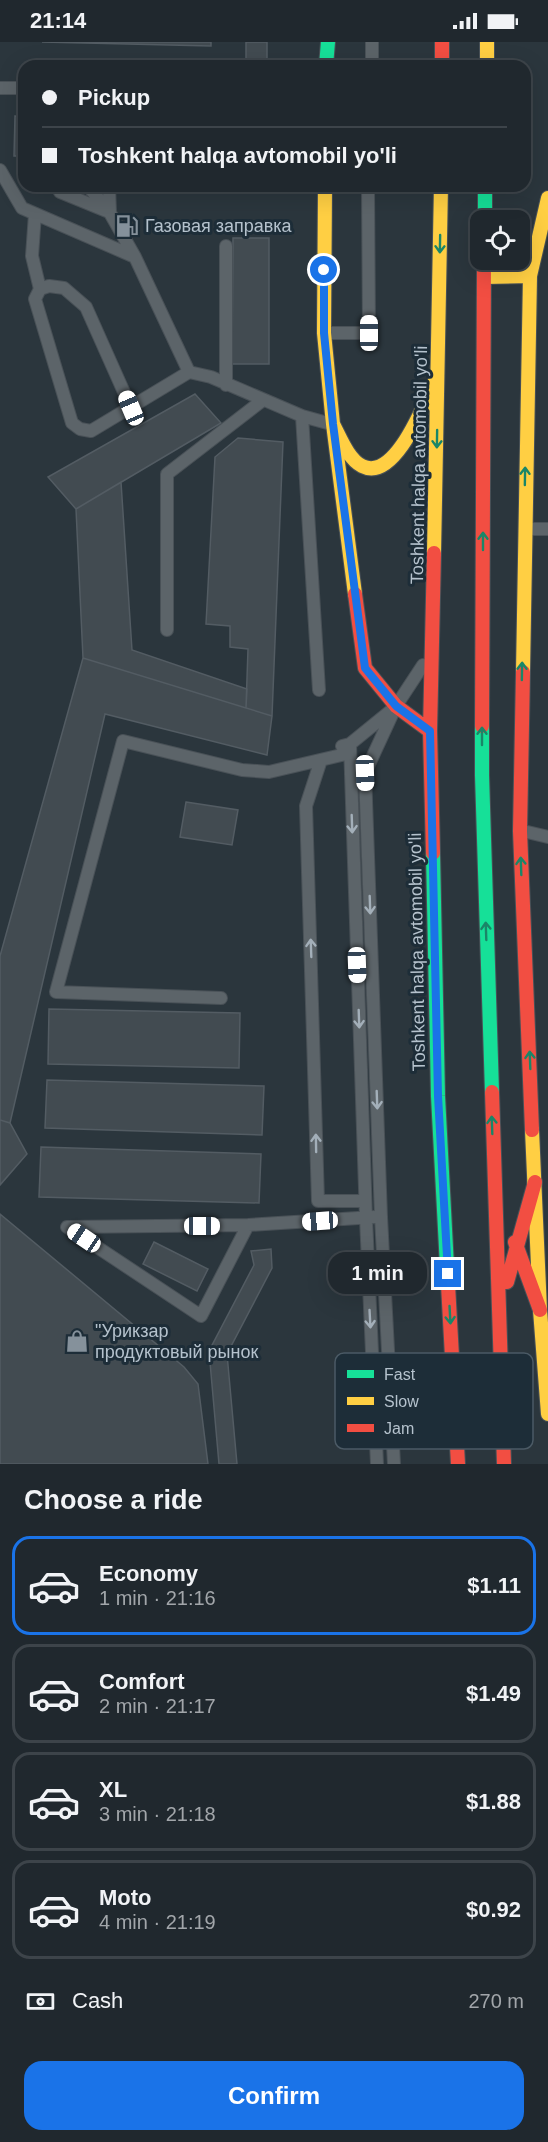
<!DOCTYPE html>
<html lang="en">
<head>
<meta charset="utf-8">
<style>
	body { margin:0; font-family:Arial,sans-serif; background:#2d343a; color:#f1f3f6; height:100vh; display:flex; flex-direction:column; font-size:22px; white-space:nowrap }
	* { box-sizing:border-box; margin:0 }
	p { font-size:20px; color:#a2a6aa }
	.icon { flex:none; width:33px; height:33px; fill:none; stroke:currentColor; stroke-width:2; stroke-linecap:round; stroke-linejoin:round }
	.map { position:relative; height:1422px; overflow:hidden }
	.details { display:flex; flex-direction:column; background:#20282e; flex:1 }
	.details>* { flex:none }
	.guide { position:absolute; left:18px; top:18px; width:513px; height:132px; border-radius:18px; box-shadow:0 6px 24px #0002,0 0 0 2px #3d444a; display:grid; align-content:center; height:132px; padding:0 24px; background:#20282e }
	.buttons { position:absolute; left:470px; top:168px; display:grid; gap:12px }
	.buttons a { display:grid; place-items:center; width:60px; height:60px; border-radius:12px; background:#20282e; box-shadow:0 6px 24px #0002,0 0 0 2px #3d444a; font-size:30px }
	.end { position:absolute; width:27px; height:27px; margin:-14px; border:8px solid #1a73e8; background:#fff; box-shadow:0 0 0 3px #fff }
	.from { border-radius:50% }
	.bubble { position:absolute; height:42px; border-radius:18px; background:#20282e; box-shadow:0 6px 24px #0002,0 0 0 2px #3d444a; font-size:20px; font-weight:700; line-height:42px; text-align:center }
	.car { position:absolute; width:18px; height:36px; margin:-18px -9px; border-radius:8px; box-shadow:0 0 4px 2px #0007; background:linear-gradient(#fff 24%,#345 0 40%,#fff 0 76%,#345 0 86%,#fff 0) }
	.guide b { display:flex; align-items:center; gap:21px; height:57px; font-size:22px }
	.guide b+b { border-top:2px solid #3d444a }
	.guide i { width:15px; height:15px; background:#f1f3f6 }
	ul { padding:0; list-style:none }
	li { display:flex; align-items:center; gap:18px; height:99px; margin:0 12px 9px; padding:0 12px; border:3px solid #3d444a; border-radius:18px }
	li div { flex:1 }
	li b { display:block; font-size:22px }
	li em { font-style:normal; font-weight:700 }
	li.selected { border-color:#1a73e8 }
	li>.icon { width:54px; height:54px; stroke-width:1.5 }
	h2 { padding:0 24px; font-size:27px; line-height:72px }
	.pay { display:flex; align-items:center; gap:15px; height:66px; padding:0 24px; font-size:22px }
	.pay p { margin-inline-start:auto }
	.primary-button { display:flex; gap:12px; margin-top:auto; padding:12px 24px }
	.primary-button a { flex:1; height:69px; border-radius:18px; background:#1a73e8; color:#fff; font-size:24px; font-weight:700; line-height:69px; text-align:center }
	.status { display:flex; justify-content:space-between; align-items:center; height:42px; padding:0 30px; background:#20282e; direction:ltr }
	.status svg { height:16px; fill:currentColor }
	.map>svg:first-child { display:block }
	.building { fill:#424b51; stroke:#535c63; stroke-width:1.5 }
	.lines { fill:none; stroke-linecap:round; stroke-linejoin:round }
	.lane-casing { stroke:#495157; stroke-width:14 }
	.fast-casing { stroke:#495157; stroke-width:16 }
	.slow-casing { stroke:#495157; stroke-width:16 }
	.jam-casing { stroke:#495157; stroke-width:16 }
	.lane { stroke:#5c6469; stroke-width:12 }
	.fast { stroke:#16e098; stroke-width:14 }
	.slow { stroke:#ffcf43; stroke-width:14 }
	.jam { stroke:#f24e42; stroke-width:14 }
	.oneway { stroke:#1a8668 }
	.oneway2 { stroke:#a3afb9 }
	.route { stroke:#1a73e8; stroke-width:8 }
	.labels { text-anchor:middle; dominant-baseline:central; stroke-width:6; stroke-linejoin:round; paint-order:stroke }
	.poi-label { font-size:18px; fill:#b5c2cd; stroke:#1d2d38; text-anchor:start }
	.street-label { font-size:18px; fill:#b5c2cd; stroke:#1d2d38 }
	.key { fill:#1d2d38; stroke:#4b5a65; stroke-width:1.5 }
	.key-label { font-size:16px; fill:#b5c2cd }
</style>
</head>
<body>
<div class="status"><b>21:14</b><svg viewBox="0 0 49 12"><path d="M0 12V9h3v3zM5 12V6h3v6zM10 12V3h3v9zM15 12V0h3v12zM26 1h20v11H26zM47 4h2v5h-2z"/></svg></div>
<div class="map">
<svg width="548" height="1422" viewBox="0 0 548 1422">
	<rect width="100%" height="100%" fill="#2b363d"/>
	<!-- building -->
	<path class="building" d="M 42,0 L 211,0 L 211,4 Z
		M 246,0 L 267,0 L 267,24 L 246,24 Z
		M 15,74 L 24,75 L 24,114 L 14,114 Z
		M 233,196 L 269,196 L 269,322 L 232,322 Z
		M 195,352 L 221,381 L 76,467 L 48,435 Z
		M 238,396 L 283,400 L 272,674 L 246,666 L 248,607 L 230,605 L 230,584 L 206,582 L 215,415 Z
		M 121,440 L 132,608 L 247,647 L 246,666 L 83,616 L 76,467 Z
		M 83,616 L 272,674 L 267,713 L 105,672 L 10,1081 L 0,1078 L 0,914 Z
		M 186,760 L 238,768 L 232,803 L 180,795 Z
		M 49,967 L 240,971 L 239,1026 L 48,1022 Z
		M 47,1038 L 264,1044 L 262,1093 L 45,1086 Z
		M 0,1078 L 10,1081 L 27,1112 L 0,1143 Z
		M 41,1105 L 261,1112 L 259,1161 L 39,1155 Z
		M 0,1172 L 184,1325 L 198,1342 L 208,1422 L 0,1422 Z
		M 154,1200 L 208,1227 L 197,1249 L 143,1222 Z
		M 271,1207 L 272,1226 L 227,1312 L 237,1422 L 219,1422 L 209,1309 L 254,1223 L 251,1209 Z"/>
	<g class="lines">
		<!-- lane casing -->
		<g class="lane-casing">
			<path id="lane" d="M 372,24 L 372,0
				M 0,46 L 24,46
				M 0,128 L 22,166 L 135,215
				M 57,144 L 60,150 L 109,170
				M 88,144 L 110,171 L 135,215 L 189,330 L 211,335 L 302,374 L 331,382
				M 109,144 L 110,171
				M 35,172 L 32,214 L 40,247
				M 325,291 L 369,291 L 368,144
				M 226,343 L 226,204
				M 131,366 L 86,265 L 64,246 L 49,244 L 40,247 L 35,257 L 72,381 L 80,387 L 91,389 L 189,330
				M 302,374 L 319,648
				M 526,487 L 548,487
				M 167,588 L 167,432 L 263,358
				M 350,702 L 366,1176 L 377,1422
				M 342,704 L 350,702 L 393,667
				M 321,718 L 306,764 L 318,1159 L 365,1159
				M 523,789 L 548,795
				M 221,956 L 56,950 L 123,699 L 242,728 L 269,730 L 350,711
				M 248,1183 L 201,1274 L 67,1185 L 248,1183 L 374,1175
				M 394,1422 L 381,1175 L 365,731 L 396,664 L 423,623"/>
		</g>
		<!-- fast casing -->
		<g class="fast-casing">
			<path id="fast" d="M 326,24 L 328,0
				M 485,144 L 485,178
				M 482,684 L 482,733 L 492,1050
				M 433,811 L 438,1054 L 447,1225"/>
		</g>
		<!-- slow casing -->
		<g class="slow-casing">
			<path id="slow" d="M 487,0 L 487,24
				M 325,144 L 324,291 L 333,382 L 355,552
				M 484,235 L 530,234
				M 333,382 C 340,395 348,417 362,424 C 395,441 425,360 435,339
				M 434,511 L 441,144
				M 523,630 L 530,234 L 548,156
				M 532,1088 L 540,1268 L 548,1372"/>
		</g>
		<!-- jam casing -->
		<g class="jam-casing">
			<path id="jam" d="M 442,0 L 442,24
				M 355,552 L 365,626 L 396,664 L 430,689
				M 523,630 L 520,789 L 532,1088
				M 482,684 L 484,218
				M 433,811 L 430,689 L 434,511
				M 492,1050 L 504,1422
				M 515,1200 L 540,1268
				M 447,1225 L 458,1422
				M 507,1240 L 535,1140"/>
		</g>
		<!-- lane -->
		<use href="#lane" class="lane"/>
		<!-- fast -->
		<use href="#fast" class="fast"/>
		<!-- slow -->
		<use href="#slow" class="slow"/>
		<!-- jam -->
		<use href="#jam" class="jam"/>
	</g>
	<!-- one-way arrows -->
	<defs><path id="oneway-shaft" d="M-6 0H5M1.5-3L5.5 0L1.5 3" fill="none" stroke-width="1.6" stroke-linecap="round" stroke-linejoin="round" transform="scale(1.5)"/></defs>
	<g class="oneway">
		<use href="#oneway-shaft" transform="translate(440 202) rotate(91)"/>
		<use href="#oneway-shaft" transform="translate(437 397) rotate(91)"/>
		<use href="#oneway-shaft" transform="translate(525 434) rotate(-89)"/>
		<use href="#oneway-shaft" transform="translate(483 499) rotate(-90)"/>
		<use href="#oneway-shaft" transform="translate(522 629) rotate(-89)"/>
		<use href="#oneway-shaft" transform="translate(482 694) rotate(-90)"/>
		<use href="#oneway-shaft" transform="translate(521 824) rotate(-92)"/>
		<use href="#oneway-shaft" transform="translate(486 889) rotate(-92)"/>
		<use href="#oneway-shaft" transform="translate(530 1018) rotate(-92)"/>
		<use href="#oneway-shaft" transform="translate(492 1083) rotate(-92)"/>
		<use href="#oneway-shaft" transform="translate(450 1273) rotate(87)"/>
	</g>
	<g class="oneway2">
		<use href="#oneway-shaft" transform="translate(352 782) rotate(88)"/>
		<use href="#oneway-shaft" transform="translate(370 863) rotate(88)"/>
		<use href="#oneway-shaft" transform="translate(311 906) rotate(-92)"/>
		<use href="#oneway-shaft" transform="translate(359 977) rotate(88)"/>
		<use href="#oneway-shaft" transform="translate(377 1058) rotate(88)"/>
		<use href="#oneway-shaft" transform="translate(316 1101) rotate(-91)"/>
		<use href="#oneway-shaft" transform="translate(370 1277) rotate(87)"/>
	</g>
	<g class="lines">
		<!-- route -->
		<path class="route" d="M 324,228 L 324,291 L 333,382 L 365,626 L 396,664 L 430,689 L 438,1054 L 448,1232"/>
	</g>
	<!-- icons -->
	<defs>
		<g id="fuel-bare" transform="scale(1.8)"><path d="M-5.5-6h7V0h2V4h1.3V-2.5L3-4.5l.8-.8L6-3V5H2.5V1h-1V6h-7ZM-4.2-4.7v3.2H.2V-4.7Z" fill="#85919b" stroke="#1d2d38" stroke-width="2.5" paint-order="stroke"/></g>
		<g id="shop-bare" transform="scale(1.8)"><path d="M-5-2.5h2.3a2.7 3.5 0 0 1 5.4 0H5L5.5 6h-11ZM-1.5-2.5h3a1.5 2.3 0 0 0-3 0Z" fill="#85919b" stroke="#1d2d38" stroke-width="2.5" paint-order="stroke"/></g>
	</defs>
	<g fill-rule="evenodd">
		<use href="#fuel-bare" x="127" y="184"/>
		<use href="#shop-bare" x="77" y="1299"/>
	</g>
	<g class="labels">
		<!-- poi labels -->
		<g class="poi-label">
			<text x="145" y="184">Газовая заправка</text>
			<text x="95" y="1289">"Урикзар<tspan x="95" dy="21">продуктовый рынок</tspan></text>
		</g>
		<!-- street labels -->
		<g class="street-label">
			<text transform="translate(419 423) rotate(-89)">Toshkent halqa avtomobil yo'li</text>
			<text transform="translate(417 910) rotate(-91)">Toshkent halqa avtomobil yo'li</text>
		</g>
	</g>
	<!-- legend -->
	<rect x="335" y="1311" width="198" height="96" rx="9" class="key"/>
	<rect x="347" y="1328" width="27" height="8" fill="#16e098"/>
	<rect x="347" y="1355" width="27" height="8" fill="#ffcf43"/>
	<rect x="347" y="1382" width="27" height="8" fill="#f24e42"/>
	<g class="key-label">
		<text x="384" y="1338">Fast</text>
		<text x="384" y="1365">Slow</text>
		<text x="384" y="1392">Jam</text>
	</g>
</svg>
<div class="buttons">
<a><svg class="icon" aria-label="locate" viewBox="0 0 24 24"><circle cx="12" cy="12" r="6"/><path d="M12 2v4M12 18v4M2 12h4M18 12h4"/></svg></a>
</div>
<i class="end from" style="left:324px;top:228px"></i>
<i class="end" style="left:448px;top:1232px"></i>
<div class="bubble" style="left:328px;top:1210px;width:99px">1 min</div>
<i class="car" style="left:369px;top:291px;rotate:0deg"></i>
<i class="car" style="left:131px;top:366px;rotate:337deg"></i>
<i class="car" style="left:365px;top:731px;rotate:178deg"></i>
<i class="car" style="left:357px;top:923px;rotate:178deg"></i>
<i class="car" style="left:320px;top:1179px;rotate:266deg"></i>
<i class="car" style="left:202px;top:1184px;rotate:90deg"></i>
<i class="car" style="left:84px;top:1196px;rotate:304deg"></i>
<div class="guide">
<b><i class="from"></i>Pickup</b>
<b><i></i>Toshkent halqa avtomobil yo'li</b>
</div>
</div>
<section class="details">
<h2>Choose a ride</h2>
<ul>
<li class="selected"><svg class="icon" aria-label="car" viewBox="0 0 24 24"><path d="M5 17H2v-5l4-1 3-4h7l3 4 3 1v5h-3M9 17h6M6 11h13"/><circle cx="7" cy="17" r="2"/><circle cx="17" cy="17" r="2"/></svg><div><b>Economy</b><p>1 min · 21:16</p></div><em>$1.11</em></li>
<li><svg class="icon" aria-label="car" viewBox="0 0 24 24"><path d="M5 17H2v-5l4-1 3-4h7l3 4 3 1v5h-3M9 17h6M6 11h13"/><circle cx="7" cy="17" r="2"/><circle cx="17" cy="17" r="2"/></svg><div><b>Comfort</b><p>2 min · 21:17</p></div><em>$1.49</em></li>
<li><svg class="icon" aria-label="car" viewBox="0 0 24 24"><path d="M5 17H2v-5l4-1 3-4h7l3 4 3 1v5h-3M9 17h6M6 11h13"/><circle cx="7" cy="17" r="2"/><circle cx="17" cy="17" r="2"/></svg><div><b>XL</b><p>3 min · 21:18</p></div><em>$1.88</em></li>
<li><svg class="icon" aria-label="car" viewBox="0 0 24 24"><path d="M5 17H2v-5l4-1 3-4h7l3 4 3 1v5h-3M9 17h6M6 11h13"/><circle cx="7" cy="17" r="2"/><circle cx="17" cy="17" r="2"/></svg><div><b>Moto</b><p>4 min · 21:19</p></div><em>$0.92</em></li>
</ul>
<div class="pay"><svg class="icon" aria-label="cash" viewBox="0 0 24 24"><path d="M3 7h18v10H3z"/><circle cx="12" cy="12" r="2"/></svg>Cash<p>270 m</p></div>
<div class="primary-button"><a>Confirm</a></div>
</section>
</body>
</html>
